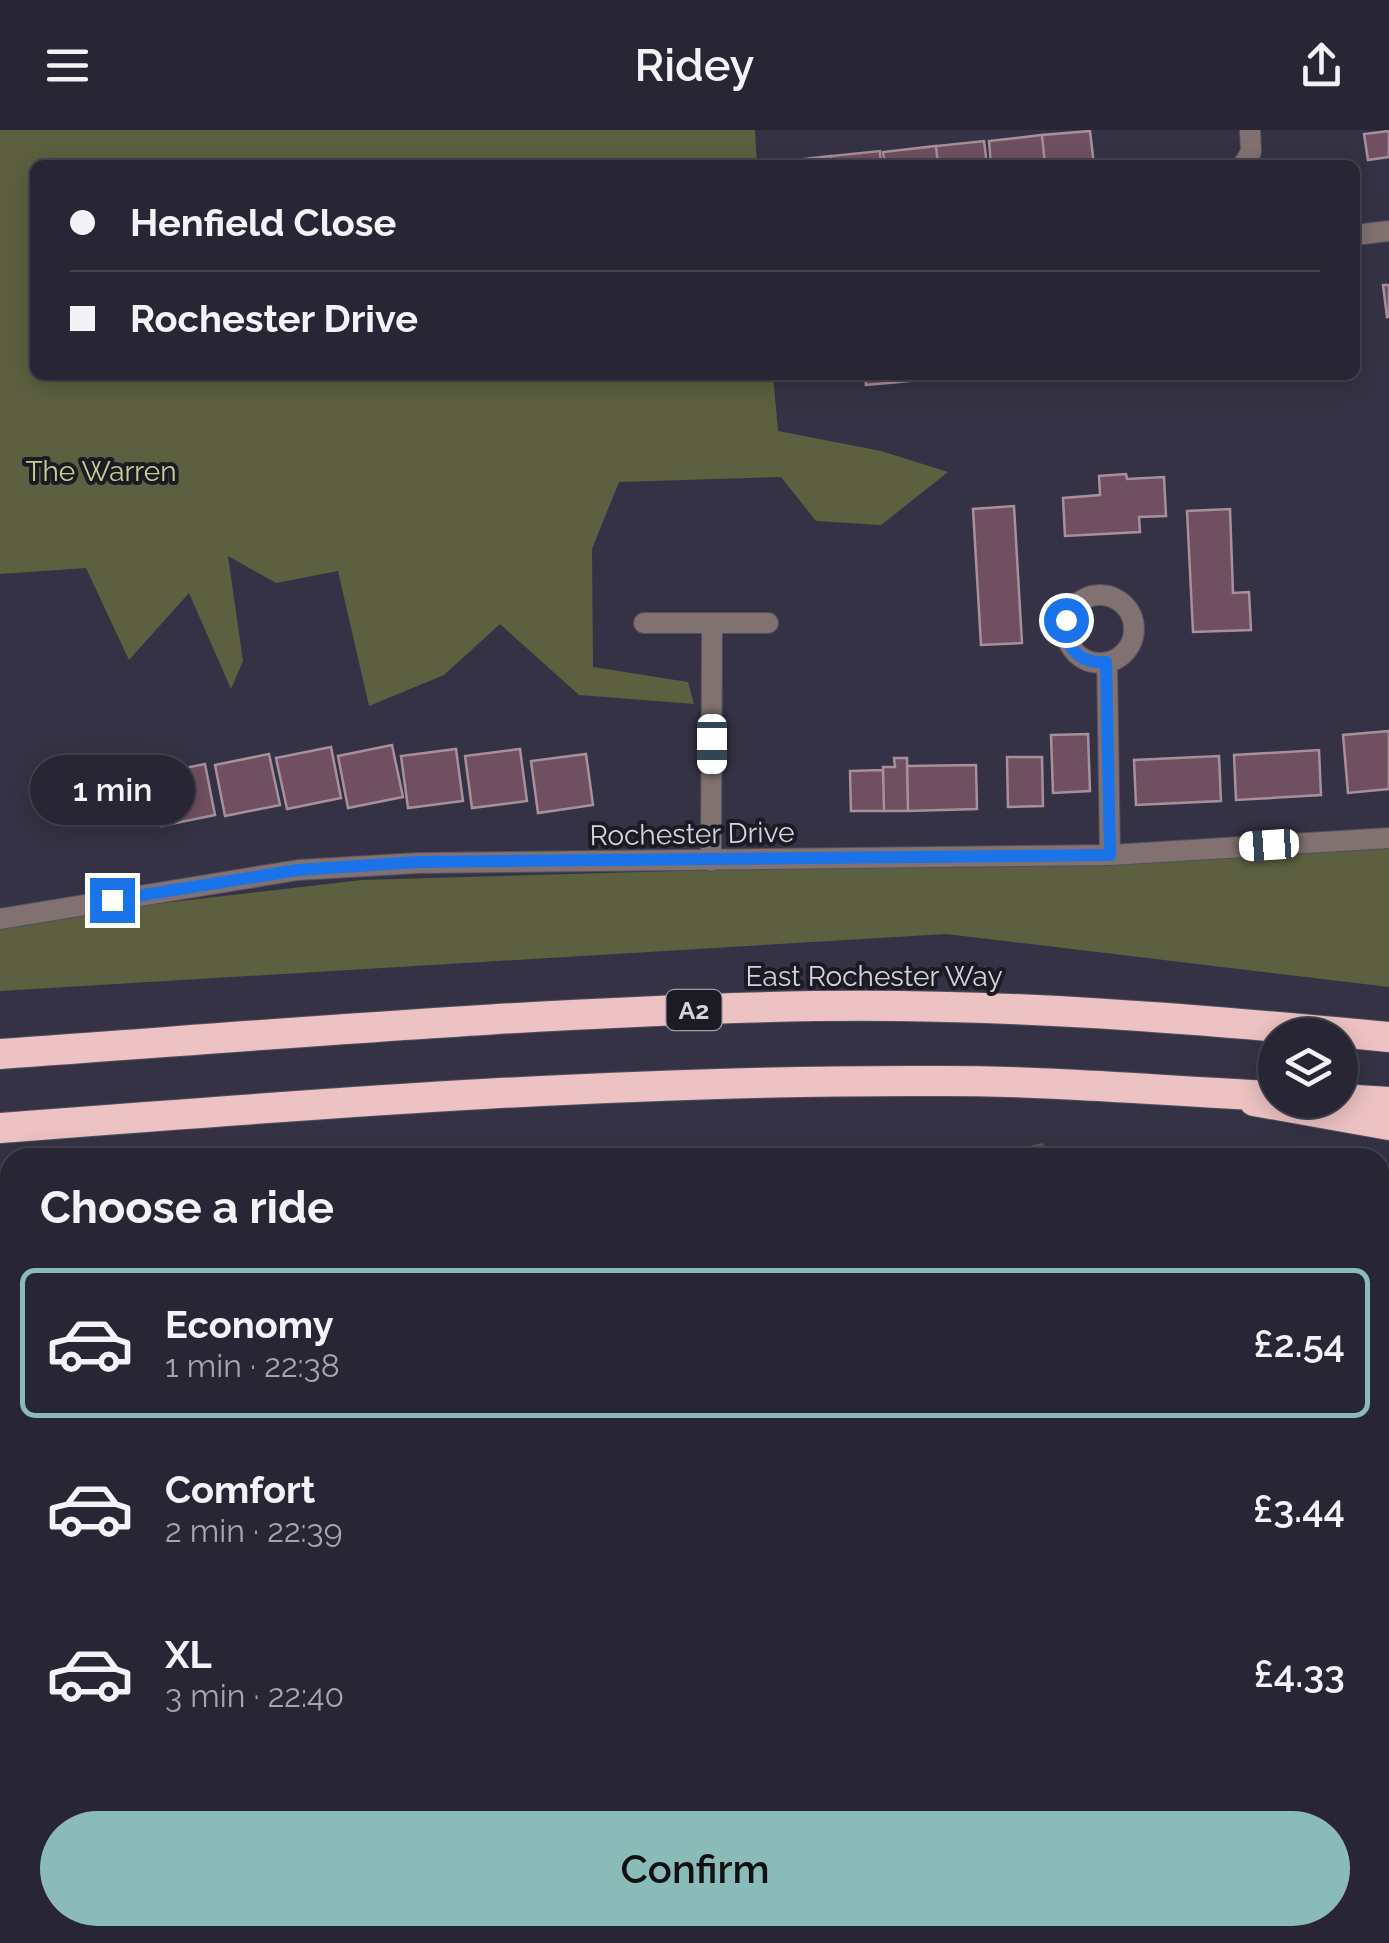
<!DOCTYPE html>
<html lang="en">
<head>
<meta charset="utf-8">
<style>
	body { margin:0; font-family:Raleway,sans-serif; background:#302e3c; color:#f1f3f6; height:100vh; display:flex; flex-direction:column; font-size:38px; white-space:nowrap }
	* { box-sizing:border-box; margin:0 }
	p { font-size:32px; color:#a5a5ac }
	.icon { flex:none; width:55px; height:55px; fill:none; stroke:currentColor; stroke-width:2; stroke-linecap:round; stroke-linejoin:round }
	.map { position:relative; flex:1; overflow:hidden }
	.drawer { position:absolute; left:0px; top:1018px; width:1390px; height:798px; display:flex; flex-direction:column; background:#282634; border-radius:30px 30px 0 0; box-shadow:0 5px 25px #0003,0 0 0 2px #44434f }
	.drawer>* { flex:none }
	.top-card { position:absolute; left:30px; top:30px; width:1330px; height:220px; border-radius:15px; box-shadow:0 5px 25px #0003,0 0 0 2px #44434f; display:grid; align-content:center; height:220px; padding:0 40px; background:#282634 }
	.controls { position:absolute; left:1258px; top:888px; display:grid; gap:20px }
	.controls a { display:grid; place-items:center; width:100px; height:100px; border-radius:50%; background:#282634; box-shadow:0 5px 25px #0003,0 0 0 2px #44434f; font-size:50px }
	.end { position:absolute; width:45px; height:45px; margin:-22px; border:12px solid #1a73e8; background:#fff; box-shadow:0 0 0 5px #fff }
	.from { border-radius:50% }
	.bubble { position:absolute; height:70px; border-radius:35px; background:#282634; box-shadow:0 5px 25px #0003,0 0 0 2px #44434f; font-size:32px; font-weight:600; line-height:70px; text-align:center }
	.car { position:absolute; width:30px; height:60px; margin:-30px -15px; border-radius:12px; box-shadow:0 0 8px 2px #0007; background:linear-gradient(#fff 24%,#345 0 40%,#fff 0 76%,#345 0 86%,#fff 0) }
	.top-card b { display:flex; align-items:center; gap:35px; height:95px; font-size:38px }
	.top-card b+b { border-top:2px solid #44434f }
	.top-card i { width:25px; height:25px; background:#f1f3f6 }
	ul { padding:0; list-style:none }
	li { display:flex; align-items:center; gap:30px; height:150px; margin:0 20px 15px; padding:0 20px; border:5px solid transparent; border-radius:15px }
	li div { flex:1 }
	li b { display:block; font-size:38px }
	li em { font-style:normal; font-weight:600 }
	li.current { border-color:#8bbbb9 }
	li>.icon { width:90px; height:90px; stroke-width:1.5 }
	h2 { padding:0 40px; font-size:45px; line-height:120px }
	.action { display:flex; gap:20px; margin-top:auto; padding:20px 40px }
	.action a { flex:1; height:115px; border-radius:60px; background:#8bbbb9; color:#111; font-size:40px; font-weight:600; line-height:115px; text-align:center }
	header { display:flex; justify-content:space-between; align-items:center; height:130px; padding:0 40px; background:#282634; font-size:45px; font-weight:600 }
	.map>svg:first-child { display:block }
	.education { fill:#463744 }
	.green { fill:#555843 }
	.forest { fill:#5c6040 }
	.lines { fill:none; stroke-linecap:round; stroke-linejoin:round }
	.stream { stroke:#649097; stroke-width:10 }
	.building { fill:#705060; stroke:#a78f9b; stroke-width:2.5 }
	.street-casing { stroke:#524f61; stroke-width:22 }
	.highway-casing { stroke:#524f61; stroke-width:32 }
	.street { stroke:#827171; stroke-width:20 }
	.highway { stroke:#edc2c2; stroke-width:30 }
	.route { stroke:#1a73e8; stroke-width:12 }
	.labels { text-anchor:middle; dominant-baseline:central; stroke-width:8; stroke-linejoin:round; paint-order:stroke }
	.shield { fill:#1c1b24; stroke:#9d9ba7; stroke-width:2.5 }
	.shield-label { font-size:25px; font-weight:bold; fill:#d4d2df }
	.park-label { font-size:28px; fill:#c6ce93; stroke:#1c1b24 }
	.street-label { font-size:28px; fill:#d4d2df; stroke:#1c1b24 }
</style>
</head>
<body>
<header><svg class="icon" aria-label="menu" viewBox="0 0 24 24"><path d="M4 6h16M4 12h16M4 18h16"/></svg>Ridey<svg class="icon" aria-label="share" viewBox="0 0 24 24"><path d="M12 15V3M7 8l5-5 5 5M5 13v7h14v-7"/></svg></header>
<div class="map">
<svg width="1389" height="1813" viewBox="0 0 1389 1813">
	<rect width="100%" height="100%" fill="#353245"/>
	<!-- education -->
	<path class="education" d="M 10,1093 L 10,1805 L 1015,1805 L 1006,1813 L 0,1813 L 0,1094 Z
		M 1380,1127 L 1389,1128 L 1389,1813 L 1108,1813 L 1094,1805 L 1380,1805 Z"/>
	<!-- green -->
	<path class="green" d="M 1042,1013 L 1058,1027 L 981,1027 Z
		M 10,1093 L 10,1524 L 0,1526 L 0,1094 Z
		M 10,1661 L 10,1805 L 684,1805 L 679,1813 L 0,1813 L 0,1670 Z"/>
	<!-- forest -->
	<path class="forest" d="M 0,0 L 755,0 L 757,35 L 35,35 L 35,245 L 773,245 L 778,301 L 881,321 L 948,342 L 881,395 L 816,391 L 781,347 L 619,352 L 592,419 L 593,537 L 688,552 L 694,574 L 579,565 L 500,494 L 444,545 L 369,576 L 338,441 L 276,453 L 228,426 L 243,531 L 231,559 L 189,463 L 129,530 L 86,438 L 0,444 Z
		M 1389,717 L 1389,857 L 946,804 L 0,861 L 0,792 L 362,750 L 1264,724 Z
		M 0,1519 L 10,1520 L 10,1661 L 0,1670 Z"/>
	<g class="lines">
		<!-- stream -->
		<path class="stream" d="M 1380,1092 L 1389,1093
			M 0,1586 L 10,1583"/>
	</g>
	<!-- building -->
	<path class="building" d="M 1090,1 L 1094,35 L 1045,35 L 1042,5 Z
		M 1389,1 L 1389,27 L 1368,30 L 1364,4 Z
		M 1042,5 L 1045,35 L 991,35 L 989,11 Z
		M 984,11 L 987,35 L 938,35 L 936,16 Z
		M 936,16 L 938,35 L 885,35 L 883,22 Z
		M 880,21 L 881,35 L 832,35 L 831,26 Z
		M 831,26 L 832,35 L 779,35 L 778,32 Z
		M 1383,155 L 1389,155 L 1389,186 L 1387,187 Z
		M 1355,156 L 1360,202 L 1355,202 Z
		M 865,245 L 898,245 L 899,252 L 866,255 Z
		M 898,245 L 931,245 L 931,249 L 899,252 Z
		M 1126,344 L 1127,349 L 1164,347 L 1166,386 L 1139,387 L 1140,402 L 1065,406 L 1063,368 L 1100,365 L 1099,346 Z
		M 1014,376 L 1022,513 L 981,515 L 973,379 Z
		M 1230,379 L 1233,463 L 1249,462 L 1251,500 L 1193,502 L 1187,381 Z
		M 1389,601 L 1389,659 L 1348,663 L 1343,605 Z
		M 1088,604 L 1090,661 L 1053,663 L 1051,605 Z
		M 392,615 L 403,667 L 348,678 L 338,626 Z
		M 331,617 L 341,668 L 287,679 L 276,628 Z
		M 456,619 L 463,671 L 408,678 L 401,626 Z
		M 520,619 L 527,671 L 472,678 L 465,626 Z
		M 1319,620 L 1321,665 L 1236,670 L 1234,625 Z
		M 269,624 L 280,675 L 225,686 L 215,635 Z
		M 586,624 L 593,675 L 538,683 L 531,631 Z
		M 1219,626 L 1221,671 L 1136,675 L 1134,630 Z
		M 1007,627 L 1042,627 L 1043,676 L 1008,677 Z
		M 894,628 L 907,628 L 908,681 L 884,681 L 883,637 L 895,637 Z
		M 205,634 L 215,685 L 161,696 L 150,645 Z
		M 976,635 L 977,679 L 908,681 L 907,636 Z
		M 883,640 L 884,681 L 851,681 L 850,641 Z"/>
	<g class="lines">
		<!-- street casing -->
		<g class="street-casing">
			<path id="street" d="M 1243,35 L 1251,22 L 1250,0
				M 1355,105 L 1389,101
				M1066 499a34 34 0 1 1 68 0a34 34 0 1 1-68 0Z
				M 644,493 L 768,493
				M 1107,532 L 1110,725
				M 711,731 L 712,495
				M 0,789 L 298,740 L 418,733 L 1110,725 L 1389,708"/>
		</g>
		<!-- highway casing -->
		<g class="highway-casing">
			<path id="highway" d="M 0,924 C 271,905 543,881 815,876 C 1007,873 1198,889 1389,907
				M 1340,969 L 1389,972
				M 1254,971 L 1389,995
				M 0,998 C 314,974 628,949 943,951 C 1054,951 1164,961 1275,966"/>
		</g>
		<!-- street -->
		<use href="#street" class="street"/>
		<!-- highway -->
		<use href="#highway" class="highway"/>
	</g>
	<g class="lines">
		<!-- route -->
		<path class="route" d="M 112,770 L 298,740 L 418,732 L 1110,725 L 1106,532 C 1079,534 1064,517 1066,490"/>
	</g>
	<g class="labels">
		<!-- shield labels -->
		<rect class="shield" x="666.5" y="860" width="55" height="40" rx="8"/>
		<g class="shield-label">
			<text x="694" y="880">A2</text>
		</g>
		<!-- park labels -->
		<g class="park-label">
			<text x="101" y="341">The Warren</text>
		</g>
		<!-- street labels -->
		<g class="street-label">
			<text transform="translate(692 704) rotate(-1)">Rochester Drive</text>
			<text x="874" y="846">East Rochester Way</text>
		</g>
	</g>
</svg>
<div class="controls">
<a><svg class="icon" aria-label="layers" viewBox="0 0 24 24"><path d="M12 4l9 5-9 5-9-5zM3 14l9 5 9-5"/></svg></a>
</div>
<i class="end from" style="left:1066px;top:490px"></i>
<i class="end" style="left:112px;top:770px"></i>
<div class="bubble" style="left:30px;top:625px;width:165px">1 min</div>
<i class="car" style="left:712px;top:614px;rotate:180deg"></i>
<i class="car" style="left:1269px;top:715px;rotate:266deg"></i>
<div class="top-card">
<b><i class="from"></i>Henfield Close</b>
<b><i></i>Rochester Drive</b>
</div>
<section class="drawer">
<h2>Choose a ride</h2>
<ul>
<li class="current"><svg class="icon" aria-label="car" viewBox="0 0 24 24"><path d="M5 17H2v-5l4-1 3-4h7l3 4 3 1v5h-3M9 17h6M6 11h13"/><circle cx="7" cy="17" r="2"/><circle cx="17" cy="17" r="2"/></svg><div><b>Economy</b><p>1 min · 22:38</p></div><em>£2.54</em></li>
<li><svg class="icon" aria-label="car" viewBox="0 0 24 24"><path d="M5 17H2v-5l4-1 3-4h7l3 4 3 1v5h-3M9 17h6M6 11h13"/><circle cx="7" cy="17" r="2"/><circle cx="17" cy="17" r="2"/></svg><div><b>Comfort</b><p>2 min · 22:39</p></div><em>£3.44</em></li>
<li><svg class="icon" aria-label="car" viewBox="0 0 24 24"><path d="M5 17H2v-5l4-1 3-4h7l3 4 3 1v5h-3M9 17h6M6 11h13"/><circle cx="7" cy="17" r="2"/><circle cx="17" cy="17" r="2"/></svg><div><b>XL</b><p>3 min · 22:40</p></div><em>£4.33</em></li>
</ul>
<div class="action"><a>Confirm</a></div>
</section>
</div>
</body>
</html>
